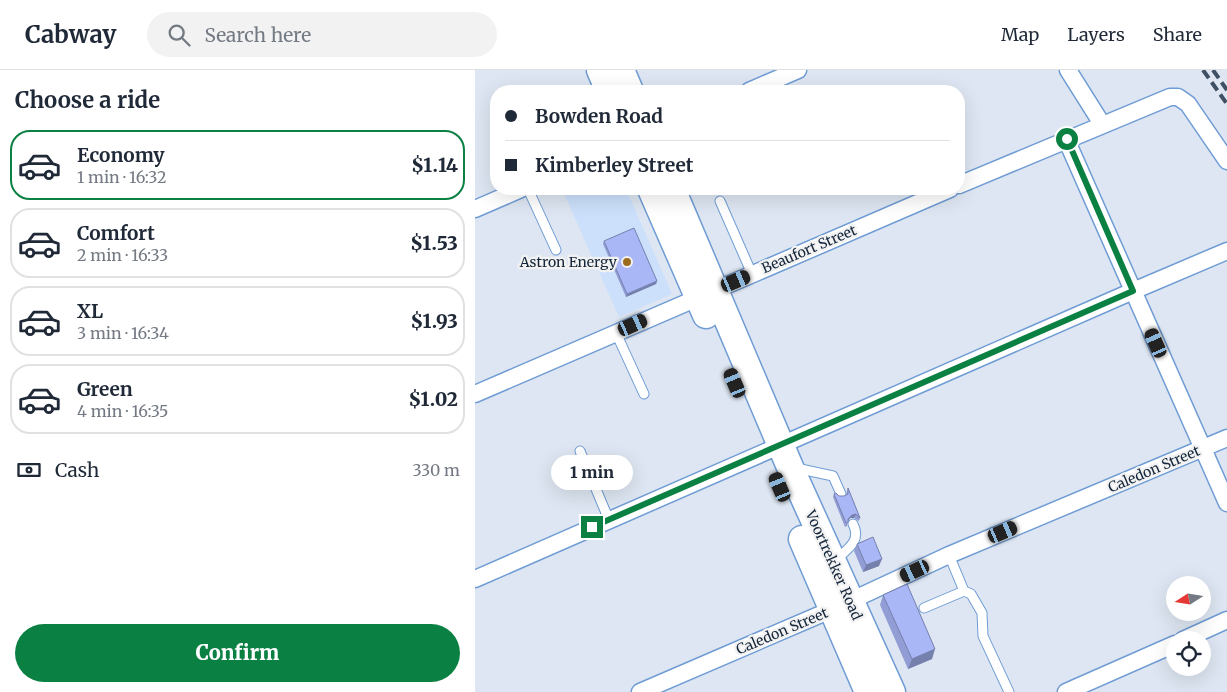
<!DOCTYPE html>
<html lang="en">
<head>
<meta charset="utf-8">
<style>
	body { margin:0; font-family:Merriweather,serif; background:#f2f2f3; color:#1f2937; height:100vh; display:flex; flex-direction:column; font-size:19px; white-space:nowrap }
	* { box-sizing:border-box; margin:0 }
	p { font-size:16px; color:#747a83 }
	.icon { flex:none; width:28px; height:28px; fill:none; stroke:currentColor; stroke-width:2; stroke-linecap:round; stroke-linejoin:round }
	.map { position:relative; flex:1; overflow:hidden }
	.details { display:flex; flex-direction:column; background:#fff; width:475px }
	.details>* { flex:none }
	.guide { position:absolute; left:15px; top:15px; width:475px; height:110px; border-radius:20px; box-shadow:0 5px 20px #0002; display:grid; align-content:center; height:110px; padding:0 15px; background:#fff }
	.needle { width:32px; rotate:258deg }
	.controls { position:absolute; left:691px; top:506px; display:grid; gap:10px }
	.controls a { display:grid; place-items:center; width:45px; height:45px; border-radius:50%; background:#fff; box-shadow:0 5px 20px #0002; font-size:25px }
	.end { position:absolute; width:22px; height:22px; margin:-11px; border:6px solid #0b8043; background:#fff; box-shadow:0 0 0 2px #fff }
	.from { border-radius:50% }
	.bubble { position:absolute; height:35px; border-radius:18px; background:#fff; box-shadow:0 5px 20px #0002; font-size:16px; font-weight:800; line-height:35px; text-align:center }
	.car { position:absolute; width:15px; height:30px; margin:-15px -8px; border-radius:6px; box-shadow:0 0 4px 1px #0007; background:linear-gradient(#222 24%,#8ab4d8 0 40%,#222 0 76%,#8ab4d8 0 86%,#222 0) }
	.guide b { display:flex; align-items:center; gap:18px; height:48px; font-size:19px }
	.guide b+b { border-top:1px solid #e0e1e3 }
	.guide i { width:12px; height:12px; background:#1f2937 }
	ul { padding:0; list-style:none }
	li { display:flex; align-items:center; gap:15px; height:70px; margin:0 10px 8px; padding:0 5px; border:2px solid #e0e1e3; border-radius:20px }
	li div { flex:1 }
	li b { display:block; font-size:19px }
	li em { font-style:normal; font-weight:800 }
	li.current { border-color:#0b8043 }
	li>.icon { width:45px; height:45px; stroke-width:1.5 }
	h2 { padding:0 15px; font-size:22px; line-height:60px }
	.pay { display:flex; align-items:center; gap:12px; height:55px; padding:0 15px; font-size:19px }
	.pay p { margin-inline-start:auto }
	.action { display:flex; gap:10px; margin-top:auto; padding:10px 15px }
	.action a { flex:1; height:58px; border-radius:30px; background:#0b8043; color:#fff; font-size:20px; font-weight:800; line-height:58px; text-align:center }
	header { display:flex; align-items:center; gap:30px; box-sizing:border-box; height:70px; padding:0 25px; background:#fff; border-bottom:1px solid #e0e1e3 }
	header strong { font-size:24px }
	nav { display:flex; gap:28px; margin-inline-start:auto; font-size:18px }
	.search { width:350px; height:45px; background:#f2f2f3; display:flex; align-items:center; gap:12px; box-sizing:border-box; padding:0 18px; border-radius:28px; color:#747a83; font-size:19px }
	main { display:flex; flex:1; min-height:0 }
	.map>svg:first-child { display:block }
	.built { fill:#cce0fb }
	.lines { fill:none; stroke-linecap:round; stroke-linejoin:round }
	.lane-casing { stroke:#6f9cd4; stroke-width:11 }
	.street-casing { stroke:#6f9cd4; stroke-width:19 }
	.primary-casing { stroke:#6f9cd4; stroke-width:29 }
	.lane { stroke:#fff; stroke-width:9 }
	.street { stroke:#fff; stroke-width:16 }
	.primary { stroke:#fff; stroke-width:26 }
	.rail { stroke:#405064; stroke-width:4; stroke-dasharray:10 5; stroke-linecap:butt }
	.wall { fill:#919dd4 }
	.shaded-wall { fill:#7680ad }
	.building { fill:#a9b7f7; stroke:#7680ad }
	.route { stroke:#0b8043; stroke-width:6 }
	.poi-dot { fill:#9c6c1e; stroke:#f2f2f2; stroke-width:2 }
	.labels { text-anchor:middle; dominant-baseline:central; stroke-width:4.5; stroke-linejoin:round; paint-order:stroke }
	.street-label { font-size:14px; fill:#14263c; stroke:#f2f2f2 }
	.poi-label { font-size:14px; fill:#14263c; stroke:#f2f2f2; text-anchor:end }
</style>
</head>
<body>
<header>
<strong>Cabway</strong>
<div class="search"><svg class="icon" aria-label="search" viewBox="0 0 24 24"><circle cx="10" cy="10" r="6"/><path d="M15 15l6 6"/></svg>Search here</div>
<nav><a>Map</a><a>Layers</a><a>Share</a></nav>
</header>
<main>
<section class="details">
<h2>Choose a ride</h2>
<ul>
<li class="current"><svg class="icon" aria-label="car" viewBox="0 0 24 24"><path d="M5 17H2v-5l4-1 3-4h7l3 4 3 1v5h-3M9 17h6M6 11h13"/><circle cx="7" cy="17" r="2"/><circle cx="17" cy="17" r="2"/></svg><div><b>Economy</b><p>1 min · 16:32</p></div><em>$1.14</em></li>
<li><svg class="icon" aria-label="car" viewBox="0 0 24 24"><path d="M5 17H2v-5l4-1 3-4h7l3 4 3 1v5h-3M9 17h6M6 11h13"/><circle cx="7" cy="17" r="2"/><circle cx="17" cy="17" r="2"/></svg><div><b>Comfort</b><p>2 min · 16:33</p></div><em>$1.53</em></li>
<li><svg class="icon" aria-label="car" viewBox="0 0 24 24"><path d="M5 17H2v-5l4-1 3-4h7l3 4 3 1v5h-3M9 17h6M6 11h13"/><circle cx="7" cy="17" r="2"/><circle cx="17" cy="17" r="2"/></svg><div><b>XL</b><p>3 min · 16:34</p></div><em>$1.93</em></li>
<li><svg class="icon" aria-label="car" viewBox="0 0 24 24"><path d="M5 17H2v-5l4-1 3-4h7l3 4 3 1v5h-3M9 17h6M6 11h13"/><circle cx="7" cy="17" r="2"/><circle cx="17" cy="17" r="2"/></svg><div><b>Green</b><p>4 min · 16:35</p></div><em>$1.02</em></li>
</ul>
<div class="pay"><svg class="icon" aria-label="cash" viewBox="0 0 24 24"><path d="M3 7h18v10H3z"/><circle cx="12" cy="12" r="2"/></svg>Cash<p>330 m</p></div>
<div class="action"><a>Confirm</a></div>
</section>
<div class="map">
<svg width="752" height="622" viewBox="0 0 752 622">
	<rect width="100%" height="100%" fill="#dde6f2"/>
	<!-- built -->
	<path class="built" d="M 87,119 L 151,119 L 197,224 L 144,247 Z"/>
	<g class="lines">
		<!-- lane casing -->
		<g class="lane-casing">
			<path id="lane" d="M 53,119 L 81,180
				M 245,131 L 277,204
				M 141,263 L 169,324
				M 105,381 L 134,450
				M 321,398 L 358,406 L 366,424
				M 361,490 C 372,479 387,471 378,454
				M 489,521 L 496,524 L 507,543 L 508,566 L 534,622
				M 449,538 L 489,521 L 474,485"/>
		</g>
		<!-- street casing -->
		<g class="street-casing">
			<path id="street" d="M 593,0 L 627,54
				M 274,21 L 323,0
				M 591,69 L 752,433
				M 484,115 L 695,27 L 703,27 L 713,34 L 752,91
				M 0,139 L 46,119
				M 0,324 L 475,119
				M 0,509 L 658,221 L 752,181
				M 708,570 L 752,550
				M 165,622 L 358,539 L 474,485 L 752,368
				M 591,622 L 700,574"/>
		</g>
		<!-- primary casing -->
		<g class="primary-casing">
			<path id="primary" d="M 125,0 L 134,21
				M 146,0 L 155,21
				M 176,119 L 231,245
				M 197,119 L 315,397 L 417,622
				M 327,469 L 393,622"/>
		</g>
		<!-- lane -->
		<use href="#lane" class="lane"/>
		<!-- street -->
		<use href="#street" class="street"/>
		<!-- primary -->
		<use href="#primary" class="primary"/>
		<!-- rail -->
		<path class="rail" d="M 728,0 L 752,34
			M 738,0 L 752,20"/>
	</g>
	<!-- wall -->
	<path class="wall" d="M 129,171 L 182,211 L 181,214 L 151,227 L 128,174 Z
		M 373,418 L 385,448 L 384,451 L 379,448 L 375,448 L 373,451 L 372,456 L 370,457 L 358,427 L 359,424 L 364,426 L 369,426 L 371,425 Z
		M 382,474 L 404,496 L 388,502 L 379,481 Z
		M 408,525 L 457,589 L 433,599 L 405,535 Z"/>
	<!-- shaded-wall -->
	<path class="shaded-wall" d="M 182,211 L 181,214 L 151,227 L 152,224 Z
		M 381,444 L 379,448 L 375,448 L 372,453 L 373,449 L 377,445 Z
		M 407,489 L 404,496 L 388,502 L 391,495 Z
		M 460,579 L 457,589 L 433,599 L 437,589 Z"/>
	<!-- building -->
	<path class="building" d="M 159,158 L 182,211 L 152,224 L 129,171 Z
		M 373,418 L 385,448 L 381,444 L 377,445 L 373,449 L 373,452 L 371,453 L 359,424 L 361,423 L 364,426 L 369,426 L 373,424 Z
		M 398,467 L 407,489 L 391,495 L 382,474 Z
		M 432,514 L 460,579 L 437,589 L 408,525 Z"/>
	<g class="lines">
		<!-- route -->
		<path class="route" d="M 117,457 L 658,221 L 592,69"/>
	</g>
	<!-- markers -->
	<circle class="poi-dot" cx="152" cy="192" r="5"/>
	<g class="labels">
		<!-- street labels -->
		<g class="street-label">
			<text transform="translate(334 179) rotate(-23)">Beaufort Street</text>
			<text transform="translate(679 399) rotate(-23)">Caledon Street</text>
			<text transform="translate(359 495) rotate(66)">Voortrekker Road</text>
			<text transform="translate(307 561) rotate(-23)">Caledon Street</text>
		</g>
		<!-- poi labels -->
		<g class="poi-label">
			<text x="142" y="192">Astron Energy</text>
		</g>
	</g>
</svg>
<div class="controls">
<a><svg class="needle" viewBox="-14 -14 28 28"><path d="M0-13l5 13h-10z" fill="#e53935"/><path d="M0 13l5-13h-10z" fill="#747a83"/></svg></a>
<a><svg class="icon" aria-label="locate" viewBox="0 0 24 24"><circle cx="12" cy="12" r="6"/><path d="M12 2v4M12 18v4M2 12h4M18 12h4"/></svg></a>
</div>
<i class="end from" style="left:592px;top:69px"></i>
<i class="end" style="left:117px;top:457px"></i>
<div class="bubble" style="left:76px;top:385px;width:82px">1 min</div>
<i class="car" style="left:261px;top:211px;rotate:67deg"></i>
<i class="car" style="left:158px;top:255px;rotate:66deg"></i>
<i class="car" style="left:681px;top:273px;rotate:336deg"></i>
<i class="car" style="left:260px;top:313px;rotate:337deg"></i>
<i class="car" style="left:305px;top:417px;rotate:337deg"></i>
<i class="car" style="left:528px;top:462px;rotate:67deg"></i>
<i class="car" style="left:440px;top:501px;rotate:245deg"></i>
<div class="guide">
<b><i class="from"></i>Bowden Road</b>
<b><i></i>Kimberley Street</b>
</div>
</div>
</main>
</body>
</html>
